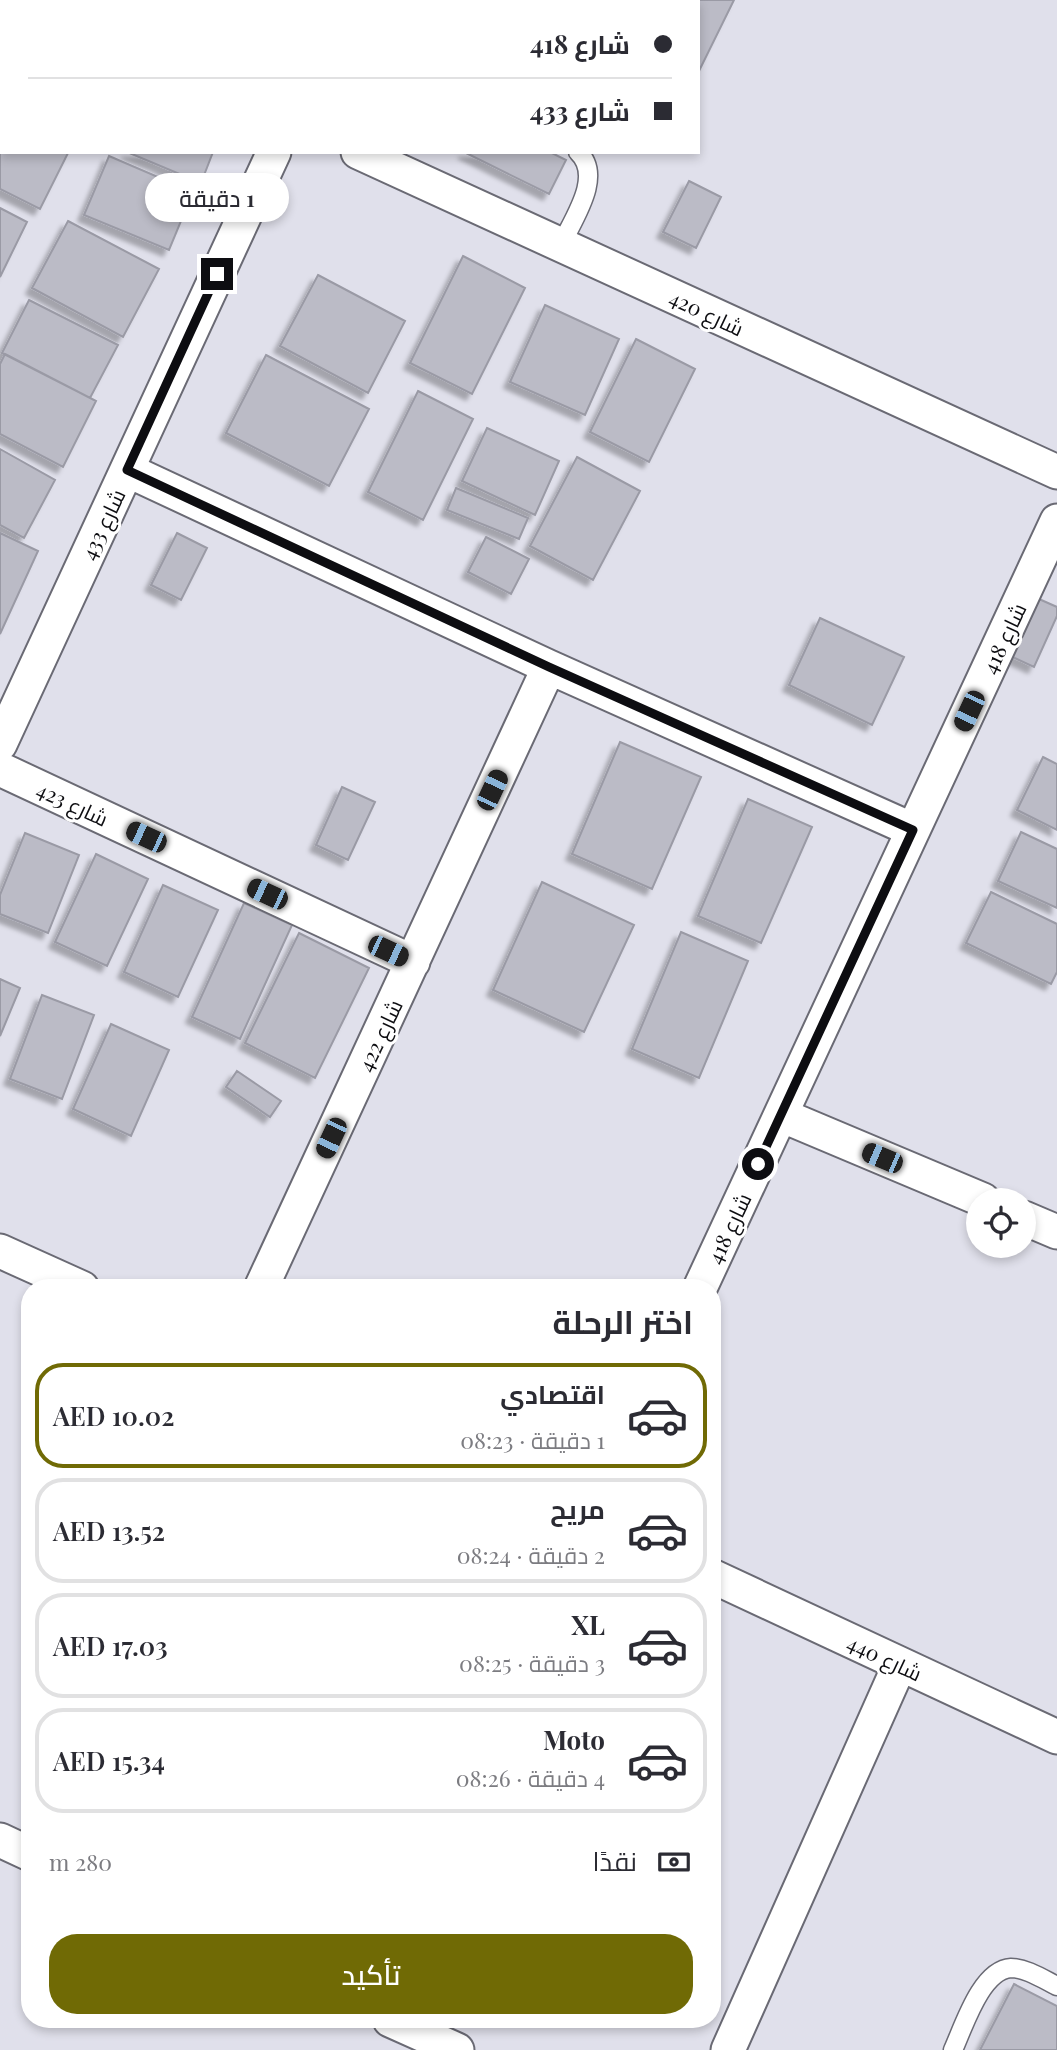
<!DOCTYPE html>
<html lang="ar">
<head>
<meta charset="utf-8">
<style>
	body { margin:0; font-family:"Playfair Display",Cairo,serif; background:#f2f2f3; color:#2b2b33; direction:rtl; height:100vh; display:flex; flex-direction:column; font-size:26px; white-space:nowrap }
	* { box-sizing:border-box; margin:0 }
	p { font-size:23px; color:#7c7c81 }
	.icon { flex:none; width:38px; height:38px; fill:none; stroke:currentColor; stroke-width:2; stroke-linecap:round; stroke-linejoin:round }
	.map { position:relative; flex:1; overflow:hidden; direction:ltr }
	.panel { position:absolute; left:21px; top:1279px; width:700px; height:749px; display:flex; flex-direction:column; background:#fff; border-radius:28px; box-shadow:0 4px 10px #0003; direction:rtl }
	.panel>* { flex:none }
	.top-card { position:absolute; left:0px; top:0px; width:700px; height:154px; box-shadow:0 4px 10px #0003; direction:rtl; display:grid; align-content:center; height:154px; padding:0 28px; background:#fff }
	.controls { position:absolute; left:966px; top:1188px; display:grid; gap:14px }
	.controls a { display:grid; place-items:center; width:70px; height:70px; border-radius:50%; background:#fff; box-shadow:0 4px 10px #0003; font-size:35px }
	.end { position:absolute; width:32px; height:32px; margin:-16px; border:9px solid #0d0d11; background:#fff; box-shadow:0 0 0 4px #fff }
	.from { border-radius:50% }
	.bubble { position:absolute; height:49px; border-radius:24px; background:#fff; box-shadow:0 4px 10px #0003; font-size:23px; font-weight:600; line-height:49px; text-align:center; direction:rtl }
	.car { position:absolute; width:21px; height:42px; margin:-21px -10px; border-radius:9px; box-shadow:0 0 5px 2px #0007; background:linear-gradient(#222 24%,#8ab4d8 0 40%,#222 0 76%,#8ab4d8 0 86%,#222 0) }
	.top-card b { display:flex; align-items:center; gap:24px; height:66px; font-size:26px }
	.top-card b+b { border-top:2px solid #e1e1e2 }
	.top-card i { width:18px; height:18px; background:#2b2b33 }
	ul { padding:0; list-style:none }
	li { display:flex; align-items:center; gap:21px; height:105px; margin:0 14px 10px; padding:0 14px; border:4px solid #e1e1e2; border-radius:28px }
	li div { flex:1 }
	li b { display:block; font-size:26px }
	li em { font-style:normal; font-weight:600 }
	li.on { border-color:#706a05 }
	li>.icon { width:63px; height:63px; stroke-width:1.5 }
	h2 { padding:0 28px; font-size:32px; line-height:84px }
	.pay { display:flex; align-items:center; gap:18px; height:77px; padding:0 28px; font-size:26px }
	.pay p { margin-inline-start:auto }
	.button { display:flex; gap:14px; margin-top:auto; padding:14px 28px }
	.button a { flex:1; height:80px; border-radius:28px; background:#706a05; color:#fff; font-size:28px; font-weight:600; line-height:80px; text-align:center }
	.map>svg:first-child { display:block }
	.building { fill:#bbbbc6; stroke:#9a9aa5; stroke-width:2; filter:url(#shadow) }
	.lines { fill:none; stroke-linecap:round; stroke-linejoin:round }
	.service-casing { stroke:#6a6a74; stroke-width:21 }
	.minor-casing { stroke:#6a6a74; stroke-width:37 }
	.service { stroke:#fff; stroke-width:18 }
	.minor { stroke:#fff; stroke-width:33 }
	.route { stroke:#0d0d11; stroke-width:9 }
	.labels { text-anchor:middle; dominant-baseline:central; stroke-width:6; stroke-linejoin:round; paint-order:stroke }
	.street-label { font-size:21px; fill:#0d0d11; stroke:#fff }
</style>
</head>
<body>
<div class="map">
<svg width="1057" height="2050" viewBox="0 0 1057 2050">
	<defs>
		<filter id="shadow"><feDropShadow dx="-6" dy="6" stdDeviation="2" flood-color="#0004"/></filter>
	</defs>
	<rect width="100%" height="100%" fill="#e0e0eb"/>
	<!-- building -->
	<path class="building" d="M 160,0 L 247,0 L 250,2 L 164,2 Z
		M 446,0 L 539,0 L 446,2 Z
		M 556,0 L 630,0 L 556,2 Z
		M 643,0 L 734,0 L 698,73 L 698,2 L 643,2 Z
		M 0,24 L 2,25 L 2,103 L 0,102 Z
		M 0,119 L 2,152 L 68,153 L 40,209 L 0,189 Z
		M 127,152 L 213,152 L 201,183 Z
		M 464,152 L 550,152 L 566,160 L 549,194 Z
		M 109,156 L 193,192 L 169,250 L 84,215 Z
		M 689,181 L 721,197 L 696,248 L 663,232 Z
		M 0,208 L 27,222 L 0,277 Z
		M 68,221 L 159,269 L 123,337 L 32,288 Z
		M 463,256 L 525,288 L 472,394 L 410,363 Z
		M 318,275 L 405,321 L 368,393 L 280,346 Z
		M 29,300 L 118,345 L 90,398 L 2,353 Z
		M 545,305 L 619,339 L 585,415 L 510,382 Z
		M 636,339 L 695,369 L 649,462 L 590,432 Z
		M 5,354 L 96,401 L 63,467 L 0,434 L 0,364 Z
		M 266,355 L 369,409 L 329,486 L 226,433 Z
		M 418,391 L 473,419 L 423,520 L 368,492 Z
		M 487,428 L 559,461 L 535,515 L 462,481 Z
		M 0,449 L 55,480 L 24,538 L 0,525 Z
		M 577,457 L 640,491 L 593,580 L 530,546 Z
		M 456,488 L 528,518 L 519,539 L 447,510 Z
		M 0,533 L 38,551 L 0,634 Z
		M 177,533 L 207,548 L 181,600 L 151,585 Z
		M 486,537 L 529,559 L 511,594 L 468,572 Z
		M 1030,595 L 1057,607 L 1057,616 L 1034,667 L 1004,653 Z
		M 820,618 L 904,657 L 872,725 L 789,685 Z
		M 620,742 L 701,777 L 652,889 L 572,854 Z
		M 1043,757 L 1057,764 L 1057,830 L 1017,810 Z
		M 342,787 L 375,802 L 348,860 L 316,845 Z
		M 748,799 L 812,827 L 761,943 L 698,916 Z
		M 1021,832 L 1057,849 L 1057,908 L 998,881 Z
		M 25,833 L 79,855 L 48,933 L 0,914 L 0,895 Z
		M 96,854 L 148,879 L 107,966 L 55,942 Z
		M 542,882 L 634,925 L 584,1032 L 493,990 Z
		M 163,885 L 218,910 L 178,997 L 124,972 Z
		M 991,892 L 1057,924 L 1057,972 L 1051,984 L 966,943 Z
		M 244,903 L 292,925 L 240,1039 L 192,1017 Z
		M 681,932 L 748,961 L 699,1078 L 632,1049 Z
		M 299,933 L 369,968 L 315,1078 L 245,1043 Z
		M 0,979 L 20,988 L 0,1036 Z
		M 42,995 L 94,1015 L 62,1099 L 10,1079 Z
		M 111,1024 L 169,1050 L 131,1136 L 73,1109 Z
		M 237,1071 L 281,1101 L 270,1117 L 226,1087 Z
		M 1014,1984 L 1057,2006 L 1057,2050 L 980,2050 Z"/>
	<g class="lines">
		<!-- service casing -->
		<g class="service-casing">
			<path id="service" d="M 561,245 C 573,219 604,176 578,152
				M 953,2050 C 964,2026 981,1970 1011,1968 C 1026,1968 1043,1979 1057,1986"/>
		</g>
		<!-- minor casing -->
		<g class="minor-casing">
			<path id="minor" d="M 36,0 L 40,2
				M 358,152 L 1057,472
				M 127,470 L 549,667 L 913,830
				M 0,744 L 274,152
				M 0,769 L 413,962
				M 781,1115 L 983,1200
				M 1024,1218 L 1057,1232
				M 0,1251 L 82,1288
				M 261,1288 L 549,667
				M 700,1288 L 1057,521
				M 712,1576 L 1057,1737
				M 0,1840 L 30,1854
				M 390,2020 L 457,2050
				M 728,2050 L 900,1664"/>
		</g>
		<!-- service -->
		<use href="#service" class="service"/>
		<!-- minor -->
		<use href="#minor" class="minor"/>
	</g>
	<g class="lines">
		<!-- route -->
		<path class="route" d="M 217,274 L 127,470 L 549,667 L 913,830 L 758,1164"/>
	</g>
	<g class="labels">
		<!-- street labels -->
		<g class="street-label">
			<text transform="translate(707 312) rotate(25)">شارع 420</text>
			<text transform="translate(102 524) rotate(-65)">شارع 433</text>
			<text transform="translate(1003 638) rotate(-65)">شارع 418</text>
			<text transform="translate(73 803) rotate(25)">شارع 423</text>
			<text transform="translate(379 1035) rotate(-65)">شارع 422</text>
			<text transform="translate(728 1228) rotate(-65)">شارع 418</text>
			<text transform="translate(885 1657) rotate(25)">شارع 440</text>
		</g>
	</g>
</svg>
<div class="controls">
<a><svg class="icon" aria-label="locate" viewBox="0 0 24 24"><circle cx="12" cy="12" r="6"/><path d="M12 2v4M12 18v4M2 12h4M18 12h4"/></svg></a>
</div>
<i class="end from" style="left:758px;top:1164px"></i>
<i class="end" style="left:217px;top:274px"></i>
<div class="bubble" style="left:145px;top:173px;width:144px">1 دقيقة</div>
<i class="car" style="left:969px;top:711px;rotate:205deg"></i>
<i class="car" style="left:492px;top:790px;rotate:25deg"></i>
<i class="car" style="left:146px;top:837px;rotate:295deg"></i>
<i class="car" style="left:267px;top:894px;rotate:295deg"></i>
<i class="car" style="left:388px;top:951px;rotate:115deg"></i>
<i class="car" style="left:331px;top:1138px;rotate:205deg"></i>
<i class="car" style="left:882px;top:1158px;rotate:293deg"></i>
<div class="top-card">
<b><i class="from"></i>شارع 418</b>
<b><i></i>شارع 433</b>
</div>
<section class="panel">
<h2>اختر الرحلة</h2>
<ul>
<li class="on"><svg class="icon" aria-label="car" viewBox="0 0 24 24"><path d="M5 17H2v-5l4-1 3-4h7l3 4 3 1v5h-3M9 17h6M6 11h13"/><circle cx="7" cy="17" r="2"/><circle cx="17" cy="17" r="2"/></svg><div><b>اقتصادي</b><p>1 دقيقة · 08:23</p></div><em>AED 10.02</em></li>
<li><svg class="icon" aria-label="car" viewBox="0 0 24 24"><path d="M5 17H2v-5l4-1 3-4h7l3 4 3 1v5h-3M9 17h6M6 11h13"/><circle cx="7" cy="17" r="2"/><circle cx="17" cy="17" r="2"/></svg><div><b>مريح</b><p>2 دقيقة · 08:24</p></div><em>AED 13.52</em></li>
<li><svg class="icon" aria-label="car" viewBox="0 0 24 24"><path d="M5 17H2v-5l4-1 3-4h7l3 4 3 1v5h-3M9 17h6M6 11h13"/><circle cx="7" cy="17" r="2"/><circle cx="17" cy="17" r="2"/></svg><div><b>XL</b><p>3 دقيقة · 08:25</p></div><em>AED 17.03</em></li>
<li><svg class="icon" aria-label="car" viewBox="0 0 24 24"><path d="M5 17H2v-5l4-1 3-4h7l3 4 3 1v5h-3M9 17h6M6 11h13"/><circle cx="7" cy="17" r="2"/><circle cx="17" cy="17" r="2"/></svg><div><b>Moto</b><p>4 دقيقة · 08:26</p></div><em>AED 15.34</em></li>
</ul>
<div class="pay"><svg class="icon" aria-label="cash" viewBox="0 0 24 24"><path d="M3 7h18v10H3z"/><circle cx="12" cy="12" r="2"/></svg>نقدًا<p>280 m</p></div>
<div class="button"><a>تأكيد</a></div>
</section>
</div>
</body>
</html>
